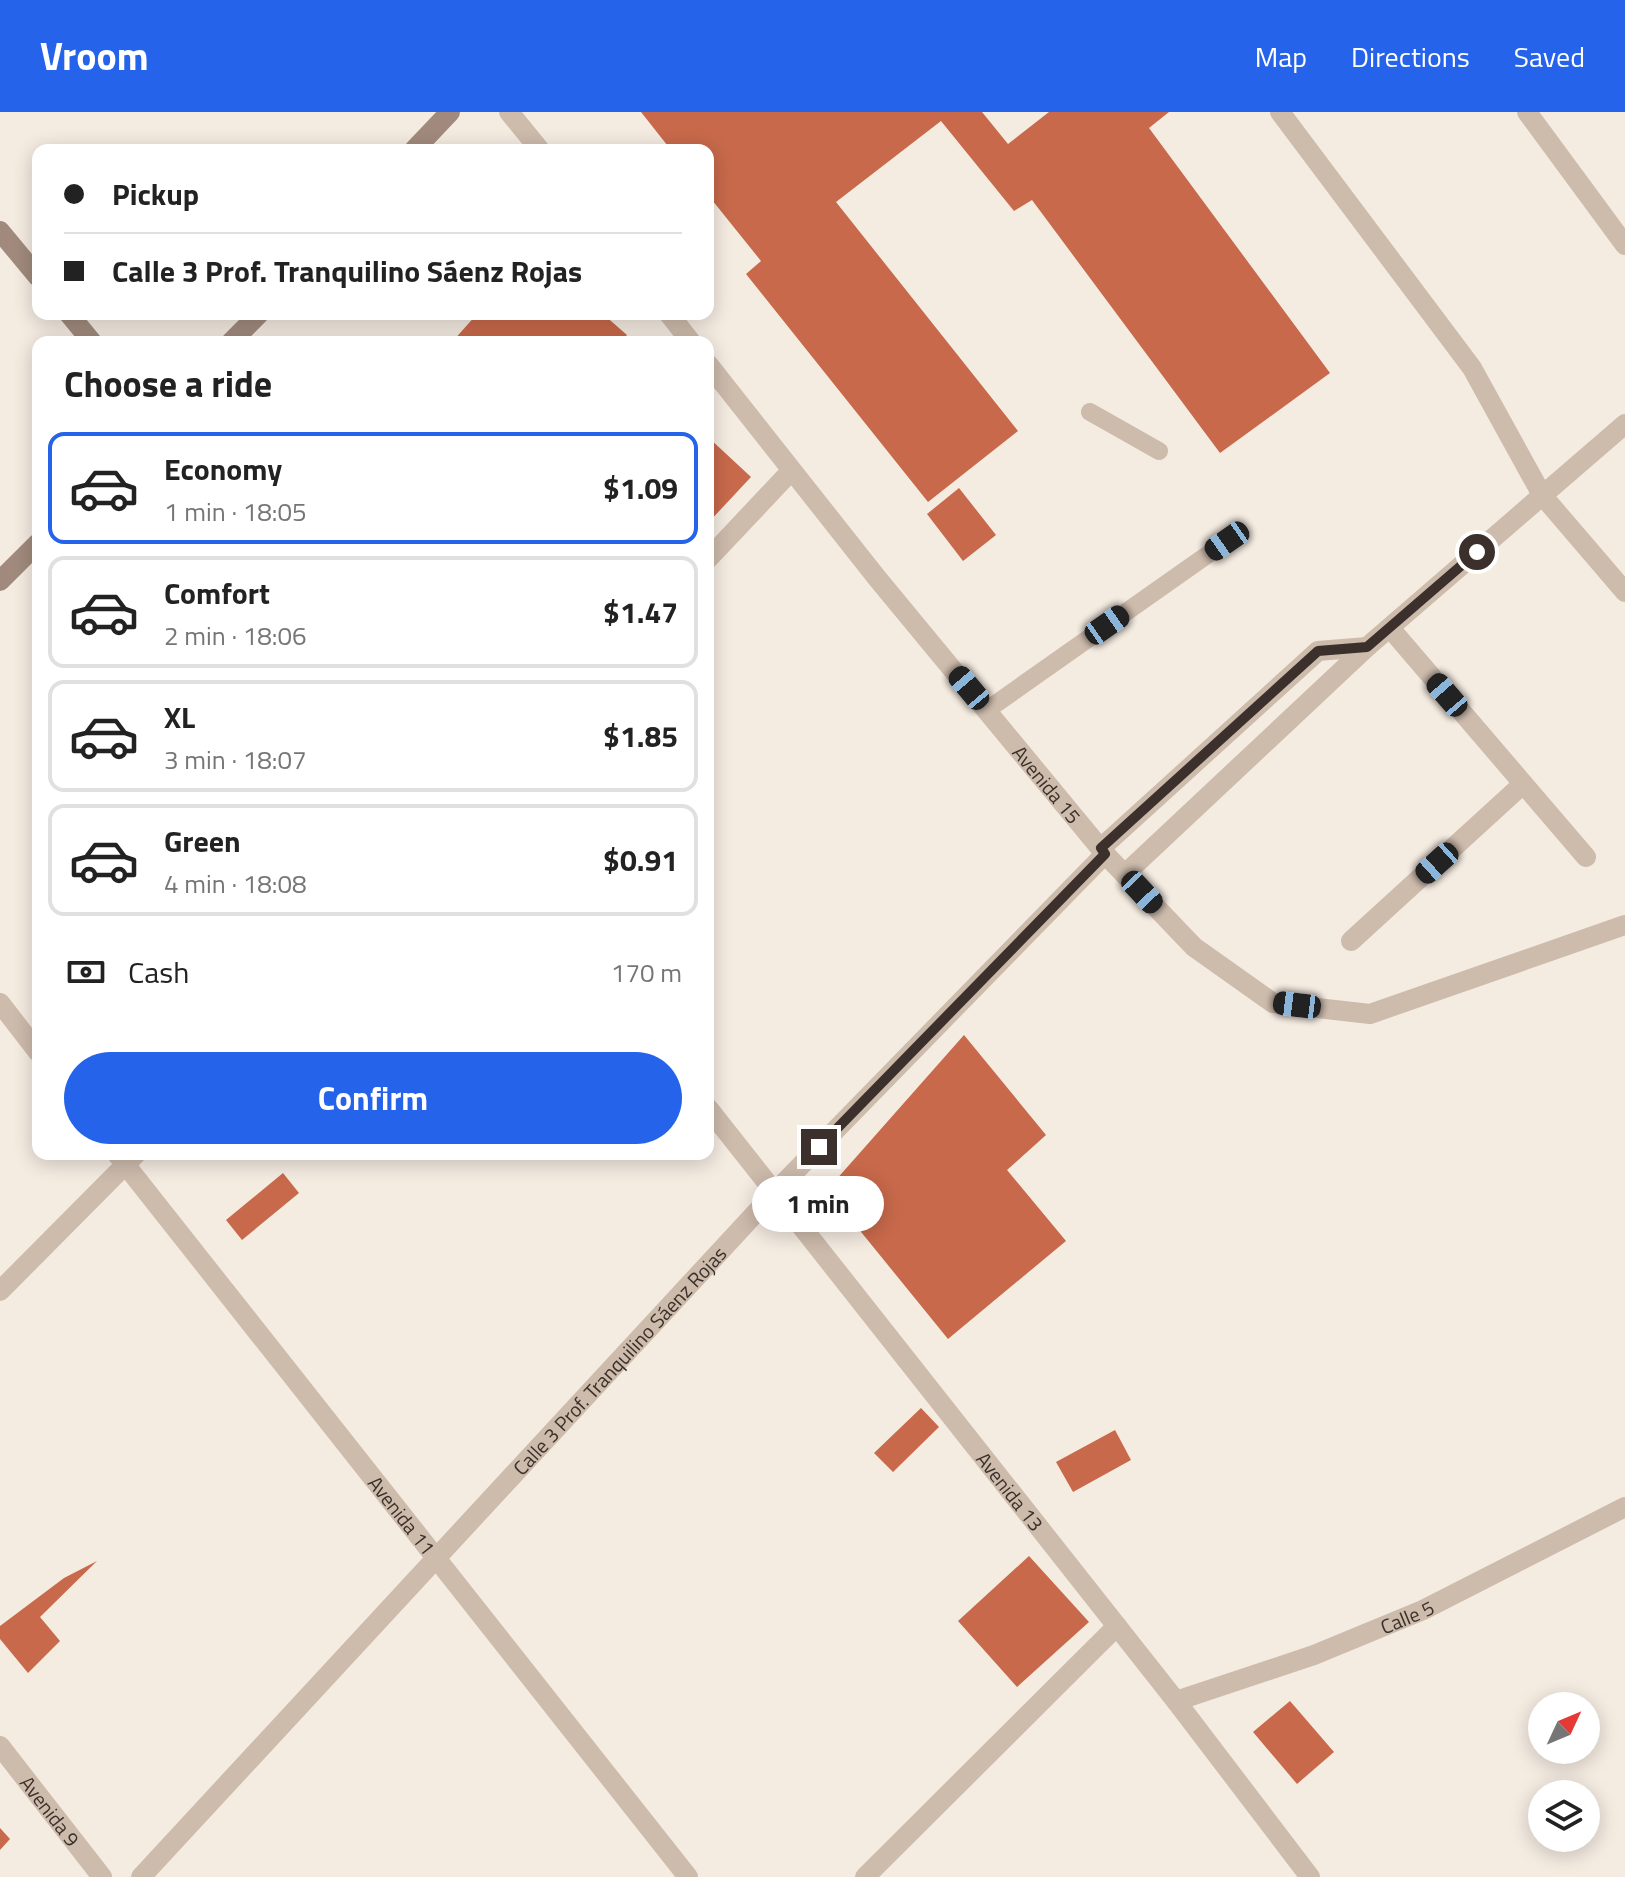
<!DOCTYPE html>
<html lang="en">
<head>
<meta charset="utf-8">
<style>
	body { margin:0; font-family:"Titillium Web",sans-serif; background:#f2f2f2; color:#222; height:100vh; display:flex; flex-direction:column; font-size:30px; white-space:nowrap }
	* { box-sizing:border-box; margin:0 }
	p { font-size:26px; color:#767676 }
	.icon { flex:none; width:44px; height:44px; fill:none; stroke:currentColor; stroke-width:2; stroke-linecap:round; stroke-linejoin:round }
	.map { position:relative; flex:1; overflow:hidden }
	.details { position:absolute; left:32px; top:224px; width:682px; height:824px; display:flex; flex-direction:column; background:#fff; border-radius:16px; box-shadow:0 4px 20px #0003 }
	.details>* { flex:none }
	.top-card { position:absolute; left:32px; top:32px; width:682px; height:176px; border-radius:16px; box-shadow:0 4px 20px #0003; display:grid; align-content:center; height:176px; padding:0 32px; background:#fff }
	.needle { width:52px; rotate:46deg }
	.tools { position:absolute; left:1528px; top:1580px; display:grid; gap:16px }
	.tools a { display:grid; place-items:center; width:72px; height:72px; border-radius:50%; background:#fff; box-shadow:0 4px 20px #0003; font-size:40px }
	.end { position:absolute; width:36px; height:36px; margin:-18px; border:10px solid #3b302b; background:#fff; box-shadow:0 0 0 4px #fff }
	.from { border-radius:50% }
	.bubble { position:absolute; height:56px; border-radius:28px; background:#fff; box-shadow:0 4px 20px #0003; font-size:26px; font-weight:700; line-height:56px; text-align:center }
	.car { position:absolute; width:24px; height:48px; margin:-24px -12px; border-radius:10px; box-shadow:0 0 6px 2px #0007; background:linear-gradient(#222 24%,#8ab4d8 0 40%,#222 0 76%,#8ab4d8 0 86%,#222 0) }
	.top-card b { display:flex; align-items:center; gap:28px; height:76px; font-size:30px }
	.top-card b+b { border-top:2px solid #e0e0e0 }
	.top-card i { width:20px; height:20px; background:#222 }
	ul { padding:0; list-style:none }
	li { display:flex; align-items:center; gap:24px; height:112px; margin:0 16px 12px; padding:0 16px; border:4px solid #e0e0e0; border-radius:16px }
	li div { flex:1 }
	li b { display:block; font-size:30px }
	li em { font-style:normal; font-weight:700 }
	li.selected { border-color:#2563eb }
	li>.icon { width:72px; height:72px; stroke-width:1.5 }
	h2 { padding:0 32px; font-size:36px; line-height:96px }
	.pay { display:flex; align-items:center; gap:20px; height:88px; padding:0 32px; font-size:30px }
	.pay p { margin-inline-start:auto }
	.primary-button { display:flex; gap:16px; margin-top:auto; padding:16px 32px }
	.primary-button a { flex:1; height:92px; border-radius:48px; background:#2563eb; color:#fff; font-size:32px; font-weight:700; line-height:92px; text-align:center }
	header { display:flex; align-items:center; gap:48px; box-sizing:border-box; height:112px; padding:0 40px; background:#2563eb; color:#fff }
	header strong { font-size:38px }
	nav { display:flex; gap:44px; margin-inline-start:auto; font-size:28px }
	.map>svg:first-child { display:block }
	.building { fill:#c8694b }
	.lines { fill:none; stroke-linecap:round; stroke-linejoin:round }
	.service { stroke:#cdbbac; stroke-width:18 }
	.minor { stroke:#cdbbac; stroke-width:20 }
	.tertiary { stroke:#cdbbac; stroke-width:20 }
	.secondary { stroke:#a18a7d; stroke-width:20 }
	.route { stroke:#3b302b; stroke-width:10 }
	.labels { text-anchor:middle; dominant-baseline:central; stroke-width:6; stroke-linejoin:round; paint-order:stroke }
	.street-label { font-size:20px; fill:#3b302b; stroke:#fbf5ee }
</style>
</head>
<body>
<header>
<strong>Vroom</strong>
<nav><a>Map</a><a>Directions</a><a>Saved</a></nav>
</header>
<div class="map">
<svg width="1625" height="1765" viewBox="0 0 1625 1765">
	<rect width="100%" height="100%" fill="#f4ebe1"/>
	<!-- building -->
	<path class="building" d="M 641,0 L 982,0 L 1008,32 L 1049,0 L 1169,0 L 1149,16 L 1330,261 L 1220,341 L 1032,88 L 1014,99 L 941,9 L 836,90 L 1018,319 L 928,390 L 746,162 L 761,149 L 708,83 L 708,38 L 671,38 Z
		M 477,202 L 603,202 L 627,223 L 621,230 L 452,230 Z
		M 708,325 L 751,365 L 708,411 Z
		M 959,376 L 996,423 L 963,449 L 927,402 Z
		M 964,923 L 1046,1023 L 1007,1058 L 1066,1129 L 948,1227 L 827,1078 Z
		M 283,1061 L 299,1081 L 242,1128 L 226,1108 Z
		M 921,1296 L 939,1315 L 893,1360 L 874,1341 Z
		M 1115,1318 L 1131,1348 L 1073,1380 L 1056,1350 Z
		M 1029,1444 L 1089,1510 L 1017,1575 L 958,1509 Z
		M 97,1449 L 40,1505 L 60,1529 L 28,1561 L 0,1527 L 0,1514 L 64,1466 Z
		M 1290,1589 L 1334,1640 L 1297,1672 L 1253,1620 Z
		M 0,1716 L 10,1727 L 0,1738 Z"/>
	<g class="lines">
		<!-- service -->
		<path class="service" d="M 1090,300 L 1159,339
			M 987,598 L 1227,429"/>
		<!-- minor -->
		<g class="minor">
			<path d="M 509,0 L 540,38"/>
			<path d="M 1280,0 L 1472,256 L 1542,383 L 1625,480"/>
			<path d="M 1527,0 L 1625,133"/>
			<path d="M 669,202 L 691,230"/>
			<path id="s1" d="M 708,252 L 877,466 L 1105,742 L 1194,835 L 1273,891 L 1370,902 L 1625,813"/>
			<path d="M 708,447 L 791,359"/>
			<path d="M 1390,516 L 1586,745"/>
			<path d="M 1101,736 L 1318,539 L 1367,535"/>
			<path d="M 1125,762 L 1367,535 L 1625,312"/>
			<path d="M 1351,829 L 1523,672"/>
			<path d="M 0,891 L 38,940"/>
			<path id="s2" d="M 117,1042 L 688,1765"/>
			<path d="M 0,1179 L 136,1042"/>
			<path id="s3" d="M 1176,1589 L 1314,1543 L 1423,1498 L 1625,1395"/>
			<path id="s4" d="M 141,1765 L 775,1080 L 1105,742"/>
			<path d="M 865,1765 L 1117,1514"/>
		</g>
		<!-- tertiary -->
		<g class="tertiary">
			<path id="s5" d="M 708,996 L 1176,1589 L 1310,1765"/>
			<path id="s6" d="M 0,1634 L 102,1765"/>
		</g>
		<!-- secondary -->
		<path class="secondary" d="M 414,38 L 450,0
			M 0,119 L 38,165
			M 69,202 L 92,230
			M 231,230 L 259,202
			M 0,469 L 38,431"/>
	</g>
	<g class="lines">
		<!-- route -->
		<path class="route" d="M 819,1035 L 1105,742 L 1101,736 L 1318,539 L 1367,535 L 1477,440"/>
	</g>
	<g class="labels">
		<!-- street labels -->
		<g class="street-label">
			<text stroke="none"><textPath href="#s1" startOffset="540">Avenida 15</textPath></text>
			<text stroke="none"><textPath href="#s4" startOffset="704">Calle 3 Prof. Tranquilino Sáenz Rojas</textPath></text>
			<text stroke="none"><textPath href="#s5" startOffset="488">Avenida 13</textPath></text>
			<text stroke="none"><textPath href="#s2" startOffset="460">Avenida 11</textPath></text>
			<text stroke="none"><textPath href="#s3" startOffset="246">Calle 5</textPath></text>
			<text stroke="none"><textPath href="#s6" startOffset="82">Avenida 9</textPath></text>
		</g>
	</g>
</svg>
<div class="tools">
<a><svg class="needle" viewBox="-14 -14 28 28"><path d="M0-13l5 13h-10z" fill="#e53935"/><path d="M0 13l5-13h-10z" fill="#767676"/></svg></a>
<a><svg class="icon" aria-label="layers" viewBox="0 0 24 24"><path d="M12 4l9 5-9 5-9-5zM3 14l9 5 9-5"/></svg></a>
</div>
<i class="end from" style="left:1477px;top:440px"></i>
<i class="end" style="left:819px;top:1035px"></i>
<div class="bubble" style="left:752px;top:1064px;width:132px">1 min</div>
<i class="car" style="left:1227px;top:429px;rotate:235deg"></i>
<i class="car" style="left:1107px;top:513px;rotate:55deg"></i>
<i class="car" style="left:969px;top:576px;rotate:320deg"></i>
<i class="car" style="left:1447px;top:583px;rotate:319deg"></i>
<i class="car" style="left:1437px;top:751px;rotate:228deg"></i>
<i class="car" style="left:1142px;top:780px;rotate:137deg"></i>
<i class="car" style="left:1297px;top:893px;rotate:277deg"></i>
<div class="top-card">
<b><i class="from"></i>Pickup</b>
<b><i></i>Calle 3 Prof. Tranquilino Sáenz Rojas</b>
</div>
<section class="details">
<h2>Choose a ride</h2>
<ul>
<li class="selected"><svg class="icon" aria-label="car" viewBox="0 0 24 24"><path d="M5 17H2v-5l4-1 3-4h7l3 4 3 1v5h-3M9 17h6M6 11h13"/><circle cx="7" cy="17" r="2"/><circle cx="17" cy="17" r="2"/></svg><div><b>Economy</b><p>1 min · 18:05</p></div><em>$1.09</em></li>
<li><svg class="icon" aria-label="car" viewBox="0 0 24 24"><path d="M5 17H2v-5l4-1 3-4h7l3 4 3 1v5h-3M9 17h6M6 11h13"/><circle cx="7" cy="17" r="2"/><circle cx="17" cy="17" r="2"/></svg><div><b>Comfort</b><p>2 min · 18:06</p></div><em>$1.47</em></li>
<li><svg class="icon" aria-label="car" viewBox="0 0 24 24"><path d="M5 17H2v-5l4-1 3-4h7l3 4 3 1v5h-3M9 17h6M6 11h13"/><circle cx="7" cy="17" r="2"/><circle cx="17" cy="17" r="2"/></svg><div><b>XL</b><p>3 min · 18:07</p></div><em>$1.85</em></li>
<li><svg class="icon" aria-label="car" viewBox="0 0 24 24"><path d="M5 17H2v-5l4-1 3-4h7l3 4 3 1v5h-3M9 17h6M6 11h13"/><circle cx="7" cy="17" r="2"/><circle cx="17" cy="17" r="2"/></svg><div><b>Green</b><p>4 min · 18:08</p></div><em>$0.91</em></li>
</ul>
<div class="pay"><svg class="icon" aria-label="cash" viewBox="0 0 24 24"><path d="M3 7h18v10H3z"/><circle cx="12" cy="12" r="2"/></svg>Cash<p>170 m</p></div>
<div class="primary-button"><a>Confirm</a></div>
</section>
</div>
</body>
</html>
